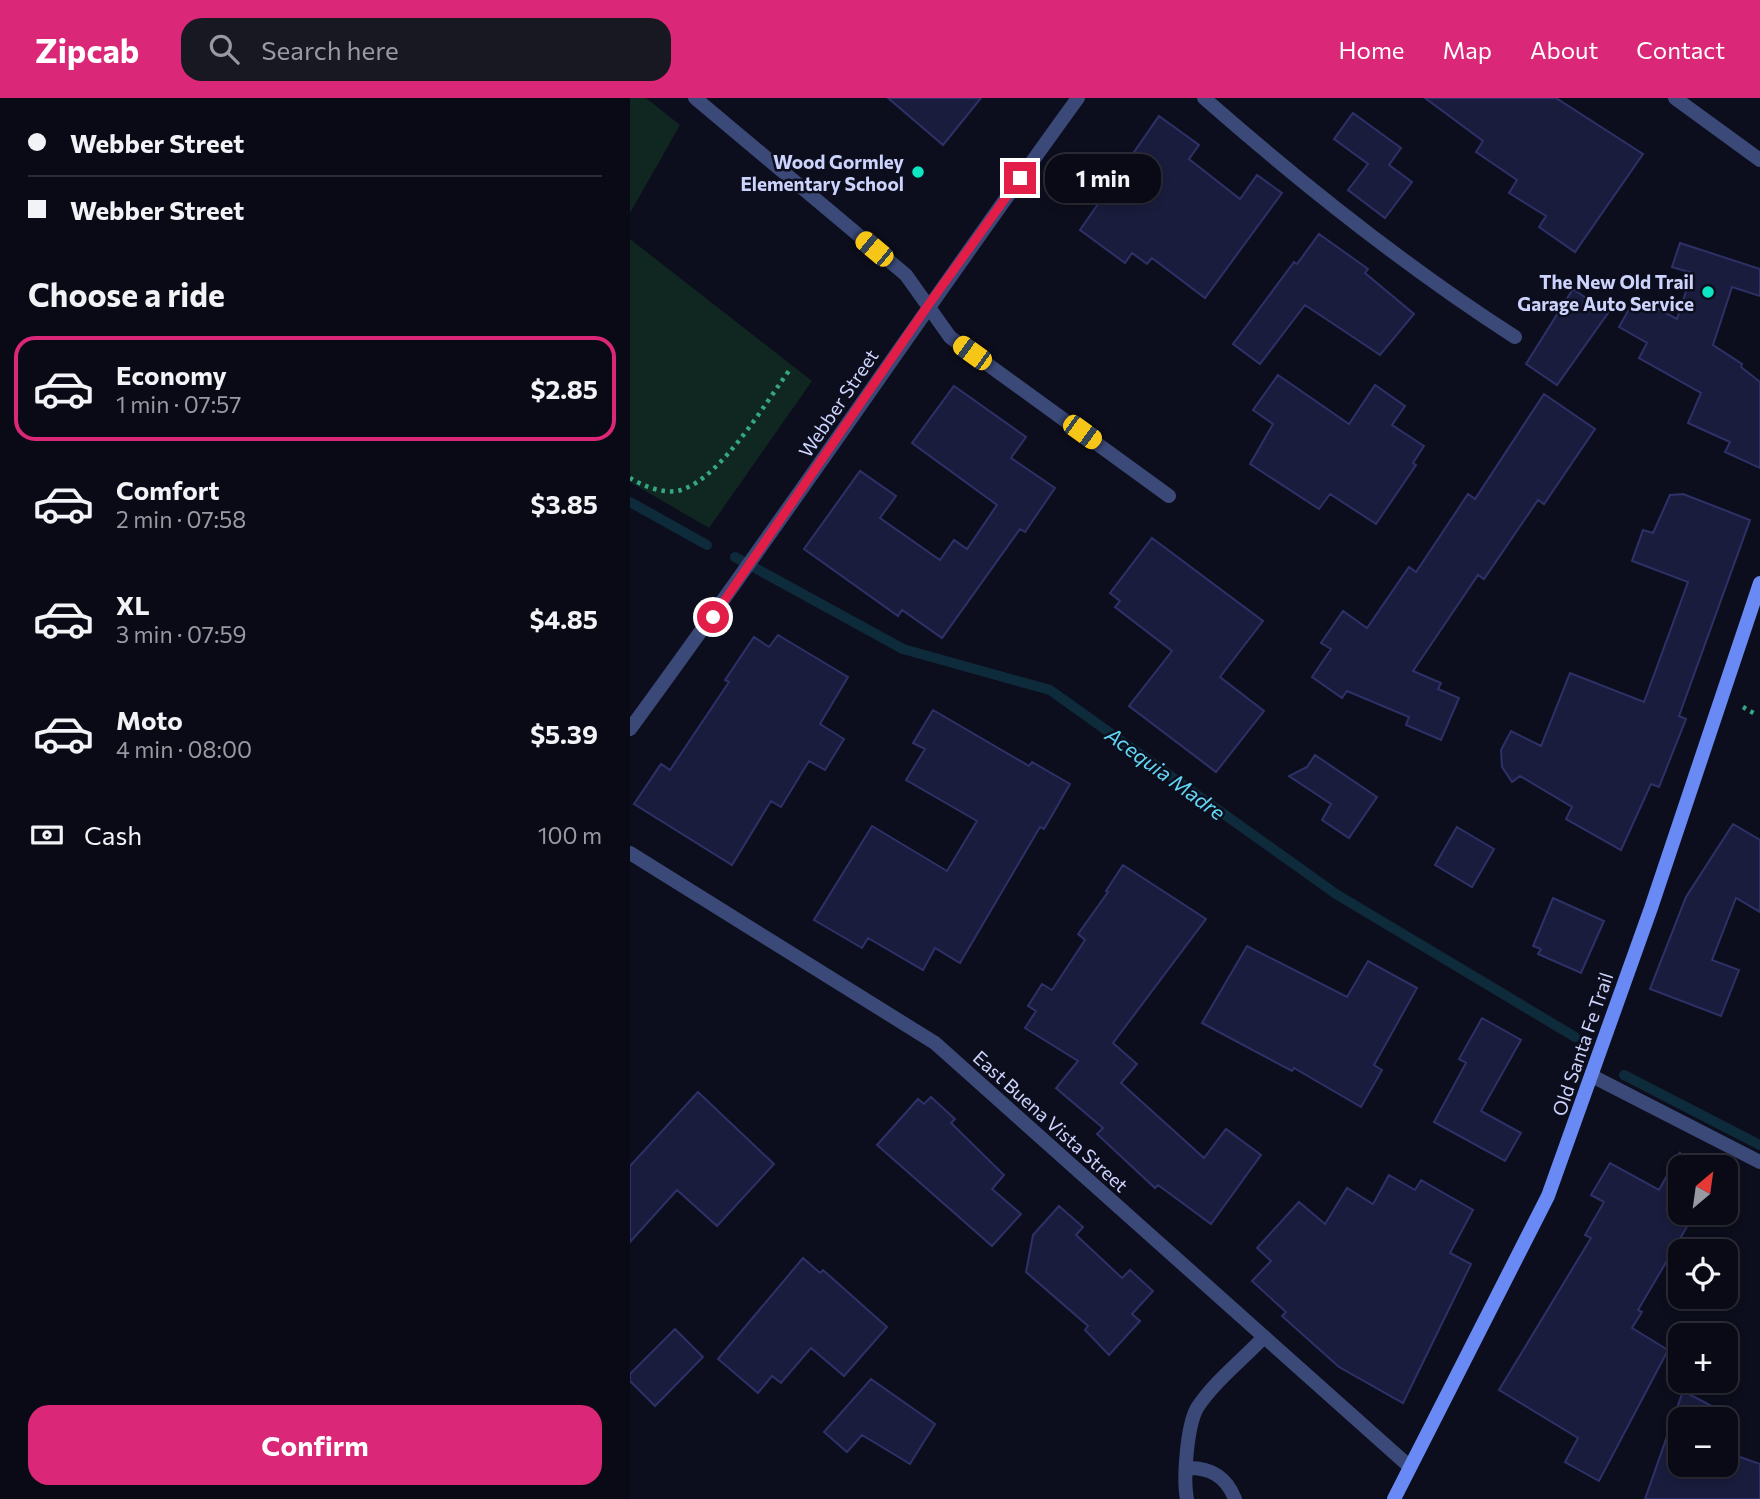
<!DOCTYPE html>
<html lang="en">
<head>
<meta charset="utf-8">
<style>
	body { margin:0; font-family:Commissioner,sans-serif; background:#181823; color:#f1f3f6; height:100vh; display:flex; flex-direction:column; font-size:26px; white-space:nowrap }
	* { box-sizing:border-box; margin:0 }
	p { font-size:23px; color:#999aa1 }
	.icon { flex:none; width:38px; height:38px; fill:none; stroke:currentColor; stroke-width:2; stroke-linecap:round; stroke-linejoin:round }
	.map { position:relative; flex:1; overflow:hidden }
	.panel { display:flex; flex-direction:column; background:#0a0a16; width:630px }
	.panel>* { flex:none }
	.guide { display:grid; align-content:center; height:154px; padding:0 28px; background:#0a0a16 }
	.needle { width:46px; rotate:29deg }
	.tools { position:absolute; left:1038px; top:1057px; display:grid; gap:14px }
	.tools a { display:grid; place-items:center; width:70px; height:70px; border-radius:14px; background:#0a0a16; box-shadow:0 4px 10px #0003,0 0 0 2px #2a2b35; font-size:35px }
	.end { position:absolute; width:32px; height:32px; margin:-16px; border:9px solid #e11d48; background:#fff; box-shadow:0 0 0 4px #fff }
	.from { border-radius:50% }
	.bubble { position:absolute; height:49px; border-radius:21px; background:#0a0a16; box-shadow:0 4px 10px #0003,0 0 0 2px #2a2b35; font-size:23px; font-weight:700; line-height:49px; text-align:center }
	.car { position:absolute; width:21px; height:42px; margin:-21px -10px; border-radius:9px; box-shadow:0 0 5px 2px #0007; background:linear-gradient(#f5c518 24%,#345 0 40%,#f5c518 0 76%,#345 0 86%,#f5c518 0) }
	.guide b { display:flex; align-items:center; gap:24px; height:66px; font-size:26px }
	.guide b+b { border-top:2px solid #2a2b35 }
	.guide i { width:18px; height:18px; background:#f1f3f6 }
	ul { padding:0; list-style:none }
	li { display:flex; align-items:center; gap:21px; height:105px; margin:0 14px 10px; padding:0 14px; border:4px solid transparent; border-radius:21px }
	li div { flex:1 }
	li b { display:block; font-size:26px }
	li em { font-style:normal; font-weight:700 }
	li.selected { border-color:#db2777 }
	li>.icon { width:63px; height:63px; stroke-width:1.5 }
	h2 { padding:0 28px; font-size:32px; line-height:84px }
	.pay { display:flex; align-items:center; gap:18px; height:77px; padding:0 28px; font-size:26px }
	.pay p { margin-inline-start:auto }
	.cta { display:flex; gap:14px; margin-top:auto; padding:14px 28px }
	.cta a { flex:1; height:80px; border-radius:21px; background:#db2777; color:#fff; font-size:28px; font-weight:700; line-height:80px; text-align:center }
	header { display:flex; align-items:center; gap:42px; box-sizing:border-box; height:98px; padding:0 35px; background:#db2777; color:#fff }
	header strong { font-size:33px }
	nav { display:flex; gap:38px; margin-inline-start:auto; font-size:24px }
	.search { width:490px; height:63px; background:#181823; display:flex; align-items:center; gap:18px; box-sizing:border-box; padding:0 24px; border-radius:21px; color:#999aa1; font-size:26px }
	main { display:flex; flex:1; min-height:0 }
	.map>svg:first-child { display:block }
	.green { fill:#102620 }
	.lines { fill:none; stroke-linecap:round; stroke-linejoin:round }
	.stream { stroke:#0e2b3b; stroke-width:10 }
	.building { fill:#1a1c3d; stroke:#2e3167; stroke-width:2 }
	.path { stroke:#35a783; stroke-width:4.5; stroke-dasharray:3.5 5; stroke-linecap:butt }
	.lane { stroke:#3b4979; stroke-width:14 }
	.street { stroke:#3b4979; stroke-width:14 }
	.secondary { stroke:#698af5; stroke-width:14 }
	.route { stroke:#e11d48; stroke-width:9 }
	.poi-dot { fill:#0fe5c3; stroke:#0d0e1d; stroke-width:2.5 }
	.labels { text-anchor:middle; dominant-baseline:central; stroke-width:5; stroke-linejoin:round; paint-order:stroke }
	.poi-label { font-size:19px; font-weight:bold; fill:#ccd3fc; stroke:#0d0e1d; text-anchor:end }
	.street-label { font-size:19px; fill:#ccd3fc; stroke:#0d0e1d }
	.water-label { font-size:21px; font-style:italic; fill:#61d7f5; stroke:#0d0e1d }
</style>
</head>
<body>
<header>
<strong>Zipcab</strong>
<div class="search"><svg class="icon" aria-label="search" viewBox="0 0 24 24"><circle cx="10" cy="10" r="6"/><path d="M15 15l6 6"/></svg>Search here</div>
<nav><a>Home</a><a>Map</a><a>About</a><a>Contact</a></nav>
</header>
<main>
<section class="panel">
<div class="guide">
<b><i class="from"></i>Webber Street</b>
<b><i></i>Webber Street</b>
</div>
<h2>Choose a ride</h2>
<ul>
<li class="selected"><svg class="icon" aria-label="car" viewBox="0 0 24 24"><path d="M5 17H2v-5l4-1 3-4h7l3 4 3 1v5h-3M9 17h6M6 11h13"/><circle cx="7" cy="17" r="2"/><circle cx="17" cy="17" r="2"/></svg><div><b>Economy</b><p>1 min · 07:57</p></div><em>$2.85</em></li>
<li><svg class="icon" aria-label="car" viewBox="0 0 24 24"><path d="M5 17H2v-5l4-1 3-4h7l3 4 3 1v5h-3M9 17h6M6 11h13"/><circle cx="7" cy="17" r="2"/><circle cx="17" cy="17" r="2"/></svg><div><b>Comfort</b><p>2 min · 07:58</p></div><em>$3.85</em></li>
<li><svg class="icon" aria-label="car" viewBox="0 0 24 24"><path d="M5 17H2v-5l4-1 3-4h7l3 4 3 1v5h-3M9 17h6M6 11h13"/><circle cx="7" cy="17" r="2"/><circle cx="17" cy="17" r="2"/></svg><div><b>XL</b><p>3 min · 07:59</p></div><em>$4.85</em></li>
<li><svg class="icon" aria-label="car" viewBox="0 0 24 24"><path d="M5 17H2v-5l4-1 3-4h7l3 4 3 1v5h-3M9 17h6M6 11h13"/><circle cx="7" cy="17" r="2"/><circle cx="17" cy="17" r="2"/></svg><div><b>Moto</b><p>4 min · 08:00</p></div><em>$5.39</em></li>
</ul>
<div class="pay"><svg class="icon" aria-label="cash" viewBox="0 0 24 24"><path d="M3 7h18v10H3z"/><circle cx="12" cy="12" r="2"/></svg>Cash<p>100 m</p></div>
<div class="cta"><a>Confirm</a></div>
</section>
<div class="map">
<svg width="1130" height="1401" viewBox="0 0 1130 1401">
	<rect width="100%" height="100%" fill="#0d0e1d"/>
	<!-- green -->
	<path class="green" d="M 0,0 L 16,0 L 50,27 L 0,115 Z
		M 0,141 L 182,283 L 79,430 L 0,384 Z"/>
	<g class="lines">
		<!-- stream -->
		<path class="stream" d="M 0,404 L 77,447
			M 105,459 L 273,551 L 420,592 L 706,796 L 945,939
			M 994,977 L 1130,1047"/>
	</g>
	<!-- building -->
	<path class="building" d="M 258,0 L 351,0 L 313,47 Z
		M 795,0 L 926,0 L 1013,56 L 945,154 L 909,129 L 916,118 L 879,95 L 887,82 L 846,54 L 853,43 Z
		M 723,15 L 771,50 L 759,67 L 782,84 L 755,120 L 718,92 L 738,66 L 704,41 Z
		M 529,18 L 569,47 L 559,61 L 610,101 L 627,77 L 652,95 L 575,200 L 522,160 L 517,166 L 502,155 L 495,165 L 450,132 Z
		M 689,136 L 738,171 L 735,175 L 784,216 L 750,257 L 675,207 L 630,266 L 603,246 L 664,164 L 667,166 Z
		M 1050,145 L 1130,171 L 1130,198 L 1102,189 L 1083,247 L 1112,266 L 1111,269 L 1130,284 L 1130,370 L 1095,354 L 1100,344 L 1058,325 L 1071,295 L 1009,260 L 1017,245 L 989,229 L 1006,199 L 1047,221 L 1062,175 L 1042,169 Z
		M 943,191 L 978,215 L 927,287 L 896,266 Z
		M 648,277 L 719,326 L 745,287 L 775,308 L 762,327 L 794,348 L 783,365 L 786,367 L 746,426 L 700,396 L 689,411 L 620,366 L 643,326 L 623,312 Z
		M 324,288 L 396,339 L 381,360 L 425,390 L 395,434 L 390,431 L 312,540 L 272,512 L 268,518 L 174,451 L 230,373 L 266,398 L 250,420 L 310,462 L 324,442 L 337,451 L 367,407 L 282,345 Z
		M 914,296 L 965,331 L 914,406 L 908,402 L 854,481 L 848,477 L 783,573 L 811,585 L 808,591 L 829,600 L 811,642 L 776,627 L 779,619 L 717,593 L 712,600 L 682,579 L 701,551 L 691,545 L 713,513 L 737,530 L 779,469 L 786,474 L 838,396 L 845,401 Z
		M 1053,396 L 1120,422 L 1049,618 L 1056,621 L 1029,689 L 1021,686 L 991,752 L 936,721 L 942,709 L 890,678 L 882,684 L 872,669 L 871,652 L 881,633 L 911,648 L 940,575 L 1014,604 L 1058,484 L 1002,463 L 1013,432 L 1023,435 L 1040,397 Z
		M 522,440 L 633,523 L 590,579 L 634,613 L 586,674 L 499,608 L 542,553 L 485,509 L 490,503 L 480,495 Z
		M 148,537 L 218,579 L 190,626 L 214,641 L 195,672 L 179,663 L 151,709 L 141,703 L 102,767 L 4,706 L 31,666 L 40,672 L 99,584 L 95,582 L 124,539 L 139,549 Z
		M 303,612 L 399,668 L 402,664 L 440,686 L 414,731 L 410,729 L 330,865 L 305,850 L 293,872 L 238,840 L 232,850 L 184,822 L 242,728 L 317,773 L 347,723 L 276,682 L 295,651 L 283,645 Z
		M 685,657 L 747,699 L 719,740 L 692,722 L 701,706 L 659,678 L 677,669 Z
		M 1103,726 L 1130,742 L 1130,814 L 1106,800 L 1082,862 L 1109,872 L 1091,918 L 1020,891 L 1056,799 Z
		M 827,729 L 864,751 L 842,789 L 805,767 Z
		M 493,767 L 576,821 L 483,945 L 507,966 L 491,985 L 574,1060 L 596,1031 L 631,1057 L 581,1126 L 528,1087 L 525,1090 L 467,1036 L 473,1030 L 426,990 L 448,963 L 395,930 L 406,913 L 398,908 L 412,886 L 422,892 L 455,842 L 448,836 L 478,794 L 476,793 Z
		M 923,800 L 974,823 L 951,875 L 908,856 L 911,851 L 903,848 Z
		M 617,848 L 717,899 L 738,863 L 787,890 L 744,967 L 752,972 L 731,1009 L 664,970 L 662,973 L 572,925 Z
		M 852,920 L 891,942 L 851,1013 L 891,1035 L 875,1063 L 804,1024 L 836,965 L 829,961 Z
		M 68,994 L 144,1066 L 87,1128 L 47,1092 L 0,1144 L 0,1068 Z
		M 301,999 L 325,1021 L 321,1025 L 374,1077 L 362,1091 L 391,1116 L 362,1148 L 247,1047 L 288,1001 L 294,1006 Z
		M 1050,1054 L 1050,1115 L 1065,1115 L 1008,1212 L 1012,1214 L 1002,1230 L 1038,1252 L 969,1383 L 935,1364 L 948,1340 L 869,1292 L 961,1140 L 955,1137 L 974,1104 L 961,1097 L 980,1065 L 1029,1092 Z
		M 759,1077 L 785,1092 L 791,1082 L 843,1112 L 820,1155 L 841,1166 L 773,1305 L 709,1269 L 652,1218 L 656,1214 L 622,1183 L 641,1163 L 627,1150 L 669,1104 L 695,1126 L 717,1090 L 743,1106 Z
		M 429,1108 L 453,1129 L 446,1137 L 492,1180 L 500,1172 L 523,1193 L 502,1216 L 510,1223 L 479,1257 L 455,1232 L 458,1228 L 396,1174 L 403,1137 Z
		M 173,1160 L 190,1175 L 193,1172 L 257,1229 L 214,1278 L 181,1250 L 151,1285 L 142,1278 L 128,1295 L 88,1261 Z
		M 45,1231 L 73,1259 L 25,1308 L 0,1283 L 0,1276 Z
		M 241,1281 L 305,1326 L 280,1366 L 232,1337 L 217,1354 L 194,1334 Z
		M 1053,1293 L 1095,1315 L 1092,1321 L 1050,1321 L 1050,1367 L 1096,1367 L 1096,1354 L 1130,1366 L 1130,1401 L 1015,1401 Z"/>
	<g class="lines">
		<!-- path -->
		<path class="path" d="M 0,380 C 13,388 35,397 51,392 C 91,380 136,304 161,270
			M 1113,609 L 1127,617"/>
		<!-- lane -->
		<path class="lane" d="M 556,1370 C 580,1369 596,1378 605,1401
			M 557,1401 C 553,1381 557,1328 567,1310 C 584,1284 612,1262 634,1239"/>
		<!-- street -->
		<path class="street" d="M 65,0 L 276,177 L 320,239 L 539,398
			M 574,0 C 672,86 776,169 885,239
			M 1045,0 L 1130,62
			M 0,631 C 153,423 296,209 448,0
			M 0,755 L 305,945 L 780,1369
			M 962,978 L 1130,1064"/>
		<!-- secondary -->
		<path class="secondary" d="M 764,1401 L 918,1098 L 1021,810 L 1130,485"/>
	</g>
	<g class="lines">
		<!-- route -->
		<path class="route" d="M 83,519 L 299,206 L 390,80"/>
	</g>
	<!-- markers -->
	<g class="poi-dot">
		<circle cx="288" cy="74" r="7"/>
		<circle cx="1078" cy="194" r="7"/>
	</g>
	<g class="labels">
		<!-- poi labels -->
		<g class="poi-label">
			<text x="274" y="63">Wood Gormley<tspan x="274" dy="22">Elementary School</tspan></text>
			<text x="1064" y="183">The New Old Trail<tspan x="1064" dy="22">Garage Auto Service</tspan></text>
		</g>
		<!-- street labels -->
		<g class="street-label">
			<text transform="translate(208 305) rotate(-56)">Webber Street</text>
			<text transform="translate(952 946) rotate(-71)">Old Santa Fe Trail</text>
			<text transform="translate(421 1023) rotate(42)">East Buena Vista Street</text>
		</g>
		<!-- water labels -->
		<g class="water-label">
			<text transform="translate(536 675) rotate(36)">Acequia Madre</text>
		</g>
	</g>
</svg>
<div class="tools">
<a><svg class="needle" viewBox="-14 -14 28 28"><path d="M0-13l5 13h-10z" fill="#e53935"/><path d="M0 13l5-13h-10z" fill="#999aa1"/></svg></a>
<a><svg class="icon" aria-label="locate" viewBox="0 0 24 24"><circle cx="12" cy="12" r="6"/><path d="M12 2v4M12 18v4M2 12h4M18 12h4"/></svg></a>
<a>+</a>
<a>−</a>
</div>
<i class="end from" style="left:83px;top:519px"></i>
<i class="end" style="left:390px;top:80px"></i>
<div class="bubble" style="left:415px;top:56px;width:116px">1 min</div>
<i class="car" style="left:244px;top:151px;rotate:310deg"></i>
<i class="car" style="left:342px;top:255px;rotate:306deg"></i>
<i class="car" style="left:452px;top:334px;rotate:126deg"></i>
</div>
</main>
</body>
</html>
